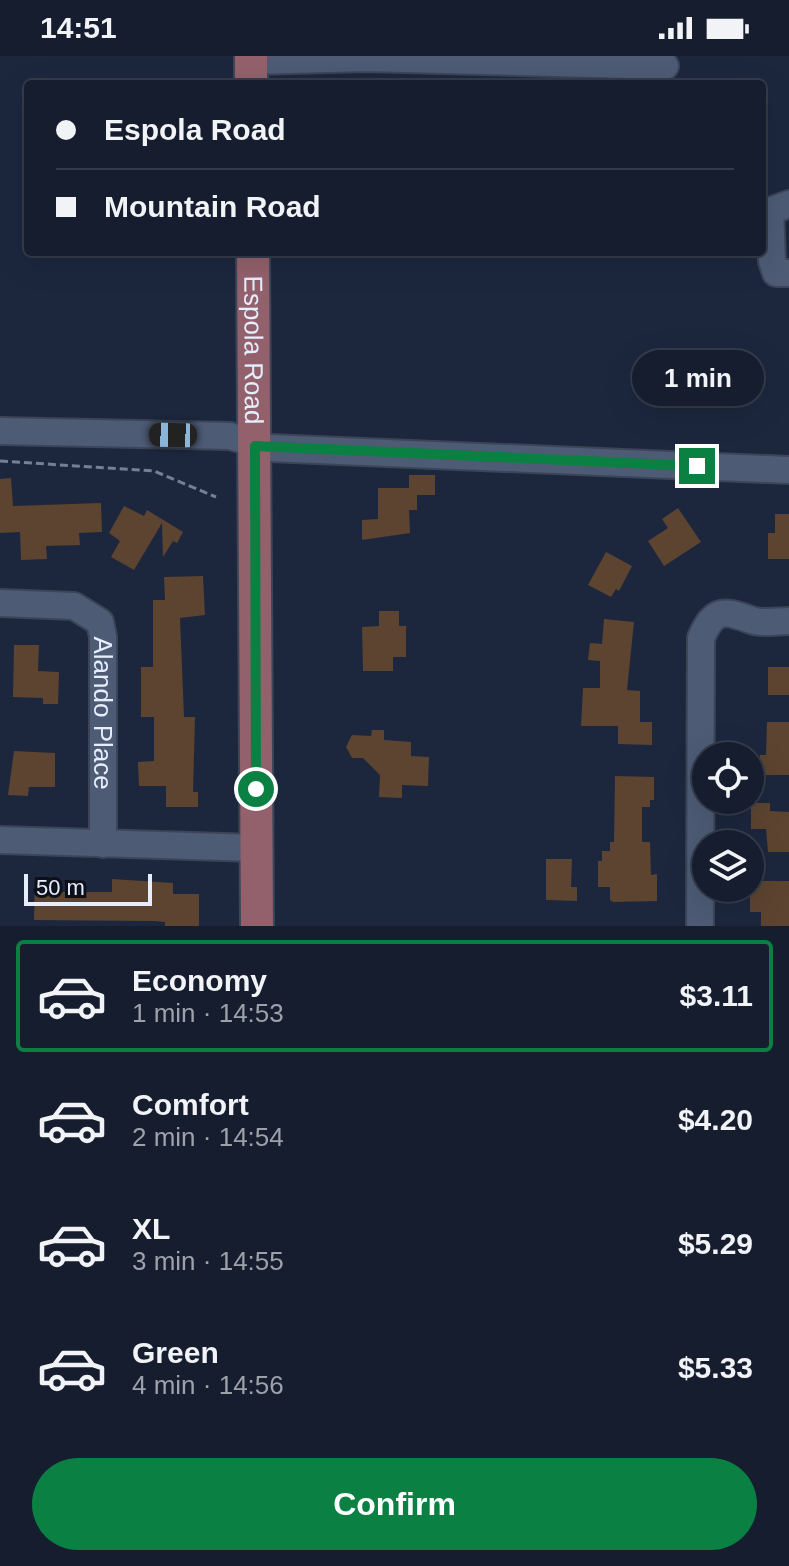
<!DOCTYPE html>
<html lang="en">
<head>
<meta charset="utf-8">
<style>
	body { margin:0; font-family:Helvetica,sans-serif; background:#222a3a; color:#f1f3f6; height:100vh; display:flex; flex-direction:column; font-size:30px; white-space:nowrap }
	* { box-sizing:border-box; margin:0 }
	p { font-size:26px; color:#9da2aa }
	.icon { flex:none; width:44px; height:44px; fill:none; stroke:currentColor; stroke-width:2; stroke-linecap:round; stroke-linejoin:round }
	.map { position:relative; height:870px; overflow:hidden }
	.details { display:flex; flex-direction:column; background:#151d2e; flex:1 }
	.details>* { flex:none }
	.banner { position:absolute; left:24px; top:24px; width:742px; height:176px; border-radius:8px; box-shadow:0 8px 32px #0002,0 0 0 2px #343b4a; display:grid; align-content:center; height:176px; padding:0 32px; background:#151d2e }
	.tools { position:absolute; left:692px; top:686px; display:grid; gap:16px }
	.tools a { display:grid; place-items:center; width:72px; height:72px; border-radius:50%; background:#151d2e; box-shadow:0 8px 32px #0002,0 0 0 2px #343b4a; font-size:40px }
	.scale { position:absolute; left:24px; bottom:20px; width:128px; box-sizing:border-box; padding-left:8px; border:4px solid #e6eefe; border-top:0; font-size:22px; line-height:28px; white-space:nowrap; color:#e6eefe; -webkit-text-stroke:6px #0b101a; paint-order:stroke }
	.end { position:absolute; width:36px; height:36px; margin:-18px; border:10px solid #0b8043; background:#fff; box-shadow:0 0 0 4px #fff }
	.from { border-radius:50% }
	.bubble { position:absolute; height:56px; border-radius:28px; background:#151d2e; box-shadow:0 8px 32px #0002,0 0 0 2px #343b4a; font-size:26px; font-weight:700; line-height:56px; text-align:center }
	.car { position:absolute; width:24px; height:48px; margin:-24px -12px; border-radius:10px; box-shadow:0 0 6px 2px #0007; background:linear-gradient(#222 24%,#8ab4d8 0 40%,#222 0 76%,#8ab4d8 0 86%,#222 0) }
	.banner b { display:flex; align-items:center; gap:28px; height:76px; font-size:30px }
	.banner b+b { border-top:2px solid #343b4a }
	.banner i { width:20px; height:20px; background:#f1f3f6 }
	ul { padding:14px 0 0; list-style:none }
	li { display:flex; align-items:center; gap:24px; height:112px; margin:0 16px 12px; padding:0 16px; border:4px solid transparent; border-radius:8px }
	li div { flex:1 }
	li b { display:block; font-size:30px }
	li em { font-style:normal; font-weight:700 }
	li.selected { border-color:#0b8043 }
	li>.icon { width:72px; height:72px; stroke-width:1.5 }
	.action { display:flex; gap:16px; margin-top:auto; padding:16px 32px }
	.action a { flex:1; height:92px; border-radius:48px; background:#0b8043; color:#fff; font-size:32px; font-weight:700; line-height:92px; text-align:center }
	.status { display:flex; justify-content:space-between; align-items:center; height:56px; padding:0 40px; background:#151d2e; direction:ltr }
	.status svg { height:22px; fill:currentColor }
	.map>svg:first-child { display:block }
	.building { fill:#5c4430 }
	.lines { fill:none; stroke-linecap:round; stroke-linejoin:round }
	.minor-casing { stroke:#3c4558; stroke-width:30 }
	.major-casing { stroke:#3c4558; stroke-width:36 }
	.path { stroke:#767f93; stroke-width:3; stroke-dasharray:8 4; stroke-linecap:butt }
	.minor { stroke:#4d5b75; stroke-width:26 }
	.major { stroke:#92616c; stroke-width:32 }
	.route { stroke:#0b8043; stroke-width:10 }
	.labels { text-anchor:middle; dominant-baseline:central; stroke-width:6; stroke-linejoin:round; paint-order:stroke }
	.street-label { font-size:26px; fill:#e6eefe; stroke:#0b101a }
</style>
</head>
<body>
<div class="status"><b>14:51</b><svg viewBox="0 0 49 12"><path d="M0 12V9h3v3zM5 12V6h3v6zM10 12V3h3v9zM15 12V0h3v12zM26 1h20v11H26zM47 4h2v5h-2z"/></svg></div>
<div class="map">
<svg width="789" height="870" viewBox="0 0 789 870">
	<rect width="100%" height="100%" fill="#1c273e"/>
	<!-- building -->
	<path class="building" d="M 409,419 L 435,419 L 435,439 L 417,439 L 417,454 L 409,454 L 410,477 L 362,484 L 362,464 L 378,463 L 378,432 L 409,432 Z
		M 11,422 L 13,450 L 101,447 L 102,476 L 79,477 L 80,489 L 46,490 L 47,503 L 21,504 L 20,476 L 0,477 L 0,423 Z
		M 124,450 L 144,460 L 147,454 L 183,476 L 177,487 L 173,485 L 163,501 L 162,467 L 134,514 L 111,501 L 120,485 L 109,477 Z
		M 678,452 L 701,486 L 664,510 L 648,485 L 668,472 L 662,463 Z
		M 775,458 L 789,458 L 789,503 L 768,503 L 768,477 L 775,477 Z
		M 606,496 L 632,510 L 619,535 L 616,533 L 611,541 L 588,529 Z
		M 203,520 L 205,559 L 180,562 L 184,661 L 195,661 L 193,736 L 198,736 L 198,751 L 166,751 L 166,730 L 139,730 L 138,706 L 154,705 L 154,661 L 141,661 L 141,611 L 153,611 L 153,544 L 165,544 L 164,521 Z
		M 379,555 L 399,555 L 399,570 L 406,570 L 406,601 L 393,601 L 393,615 L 363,615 L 362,571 L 379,570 Z
		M 604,563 L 634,566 L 627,634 L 640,635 L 640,666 L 652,666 L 652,689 L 618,688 L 618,670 L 581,670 L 583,632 L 600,632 L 600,605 L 588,604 L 590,587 L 602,588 Z
		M 14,589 L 39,589 L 38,615 L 59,616 L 58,648 L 43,648 L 43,642 L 13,641 Z
		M 768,611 L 789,611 L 789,639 L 768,639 Z
		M 767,666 L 789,666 L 789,719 L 760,719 L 760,699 L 766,699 Z
		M 372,674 L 384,674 L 384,684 L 411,686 L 411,700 L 429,701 L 428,730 L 402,729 L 402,742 L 379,741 L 380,719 L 363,702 L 352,702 L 346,691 L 352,679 L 371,680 Z
		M 14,695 L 55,697 L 55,731 L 29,731 L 28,740 L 8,739 Z
		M 615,720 L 654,721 L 654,744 L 650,744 L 650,751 L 642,751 L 642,786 L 650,786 L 651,819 L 657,818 L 657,845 L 613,846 L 610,844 L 610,831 L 598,831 L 598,805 L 602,805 L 602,795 L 610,795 L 610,786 L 614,786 Z
		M 751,747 L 770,747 L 770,755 L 789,756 L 789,796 L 768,796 L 766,773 L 751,773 Z
		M 546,803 L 572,803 L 571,831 L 577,831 L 577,845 L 546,844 Z
		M 35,822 L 54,823 L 53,836 L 112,836 L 112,823 L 173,827 L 173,838 L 199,838 L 199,870 L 165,870 L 165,866 L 154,865 L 34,864 Z
		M 750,825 L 789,825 L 789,870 L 761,870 L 761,856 L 750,856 Z"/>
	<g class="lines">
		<!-- minor casing -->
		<g class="minor-casing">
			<g id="minor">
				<path d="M 251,5 L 365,2 L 665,10"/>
				<path d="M 789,148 L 770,155 L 772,205 L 776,217 L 789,217"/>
				<path d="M 0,375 L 230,380 L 270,392 L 789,414"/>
				<path id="s1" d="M 0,547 L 74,550 L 100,566 L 103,581 L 103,788"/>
				<path d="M 0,784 L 256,792"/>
				<path d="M 700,870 L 701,582 C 714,552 724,554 751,564 C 761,568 778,565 789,565"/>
			</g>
		</g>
		<!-- major casing -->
		<g class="major-casing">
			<g id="major">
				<path d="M 251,0 L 251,28"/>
				<path id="s2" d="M 253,196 L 257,870"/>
			</g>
		</g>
		<!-- path -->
		<path class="path" d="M 0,405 L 154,415 L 216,441"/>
		<!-- minor -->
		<use href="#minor" class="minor"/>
		<!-- major -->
		<use href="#major" class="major"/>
	</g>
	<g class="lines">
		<!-- route -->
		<path class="route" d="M 256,733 L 255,390 L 697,410"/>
	</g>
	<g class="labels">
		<!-- street labels -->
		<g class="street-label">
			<text stroke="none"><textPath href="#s2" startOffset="98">Espola Road</textPath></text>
			<text stroke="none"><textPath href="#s1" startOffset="196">Alando Place</textPath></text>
		</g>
	</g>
</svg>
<div class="tools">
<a><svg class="icon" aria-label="locate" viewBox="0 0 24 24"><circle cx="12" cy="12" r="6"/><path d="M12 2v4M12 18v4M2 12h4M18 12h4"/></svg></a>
<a><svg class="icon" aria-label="layers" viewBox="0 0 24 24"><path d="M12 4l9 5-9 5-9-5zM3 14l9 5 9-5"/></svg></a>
</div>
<div class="scale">50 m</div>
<i class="end from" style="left:256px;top:733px"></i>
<i class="end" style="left:697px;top:410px"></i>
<div class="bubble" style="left:632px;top:294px;width:132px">1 min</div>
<i class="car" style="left:173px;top:379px;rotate:271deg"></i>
<div class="banner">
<b><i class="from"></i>Espola Road</b>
<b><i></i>Mountain Road</b>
</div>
</div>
<section class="details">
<ul>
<li class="selected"><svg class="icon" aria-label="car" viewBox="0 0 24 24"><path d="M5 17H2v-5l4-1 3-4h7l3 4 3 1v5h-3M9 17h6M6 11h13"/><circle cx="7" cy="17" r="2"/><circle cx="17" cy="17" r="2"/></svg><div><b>Economy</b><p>1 min · 14:53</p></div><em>$3.11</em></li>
<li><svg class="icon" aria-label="car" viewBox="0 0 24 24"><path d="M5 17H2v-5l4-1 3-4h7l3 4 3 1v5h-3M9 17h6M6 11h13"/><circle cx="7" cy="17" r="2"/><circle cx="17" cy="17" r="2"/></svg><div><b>Comfort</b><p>2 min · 14:54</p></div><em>$4.20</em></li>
<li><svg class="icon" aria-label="car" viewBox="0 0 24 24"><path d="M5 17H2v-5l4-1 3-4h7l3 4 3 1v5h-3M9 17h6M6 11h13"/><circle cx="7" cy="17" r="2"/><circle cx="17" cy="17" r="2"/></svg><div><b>XL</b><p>3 min · 14:55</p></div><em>$5.29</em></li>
<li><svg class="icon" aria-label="car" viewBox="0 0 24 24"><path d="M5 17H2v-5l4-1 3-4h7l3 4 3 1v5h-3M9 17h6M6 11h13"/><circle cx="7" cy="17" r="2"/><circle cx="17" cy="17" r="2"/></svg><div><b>Green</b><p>4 min · 14:56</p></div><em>$5.33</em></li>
</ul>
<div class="action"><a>Confirm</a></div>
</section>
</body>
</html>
